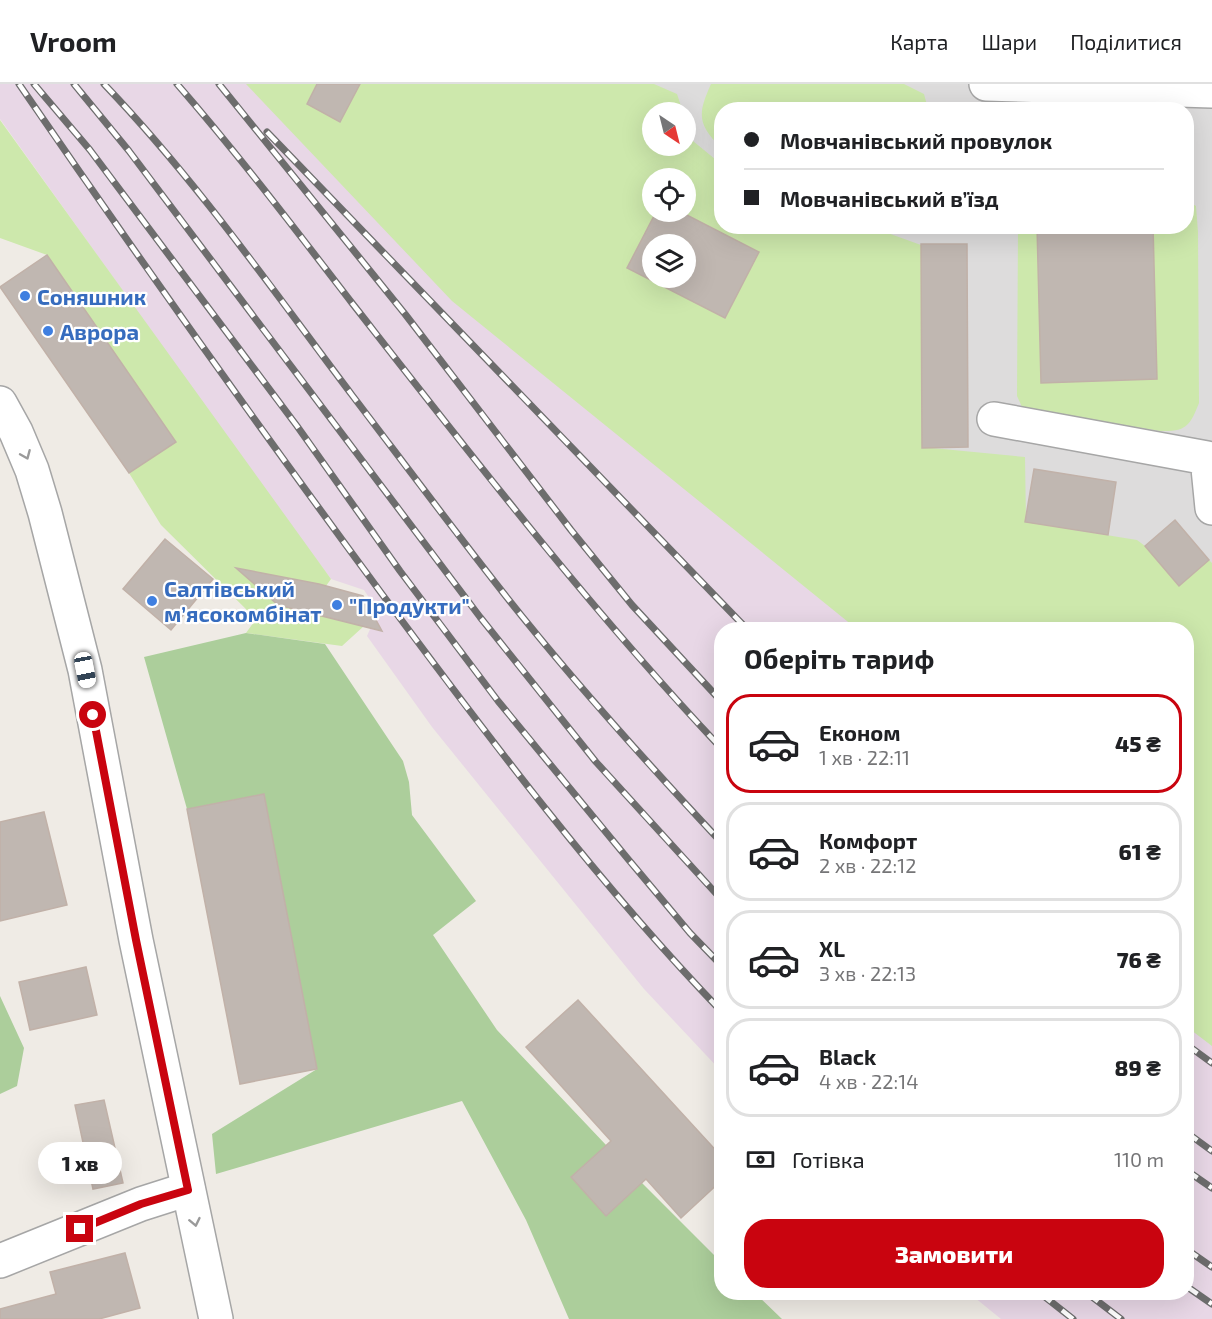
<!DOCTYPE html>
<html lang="uk">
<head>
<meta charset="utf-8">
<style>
	body { margin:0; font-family:"Exo 2",sans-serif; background:#f6f6f6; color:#202124; height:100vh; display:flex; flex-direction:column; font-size:22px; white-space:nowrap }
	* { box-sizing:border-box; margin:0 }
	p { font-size:20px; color:#757577 }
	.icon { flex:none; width:33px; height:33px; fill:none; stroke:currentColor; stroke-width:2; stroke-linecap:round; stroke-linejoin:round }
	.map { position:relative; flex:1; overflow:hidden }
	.details { position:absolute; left:714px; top:538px; width:480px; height:678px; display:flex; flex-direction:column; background:#fff; border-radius:24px; box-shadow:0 6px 24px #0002 }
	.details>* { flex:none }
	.hud { position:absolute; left:714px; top:18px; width:480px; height:132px; border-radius:24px; box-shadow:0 6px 24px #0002; display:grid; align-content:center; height:132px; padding:0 30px; background:#fff }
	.needle { width:39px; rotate:145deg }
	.tools { position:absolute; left:642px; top:18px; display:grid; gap:12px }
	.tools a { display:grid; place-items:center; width:54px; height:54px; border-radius:50%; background:#fff; box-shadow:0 6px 24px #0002; font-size:30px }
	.end { position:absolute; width:27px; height:27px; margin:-14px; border:8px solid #c9040f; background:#fff; box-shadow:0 0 0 3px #fff }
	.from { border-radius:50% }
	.bubble { position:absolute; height:42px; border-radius:21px; background:#fff; box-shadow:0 6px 24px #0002; font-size:20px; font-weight:800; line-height:42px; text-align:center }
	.car { position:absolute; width:18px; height:36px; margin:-18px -9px; border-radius:8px; box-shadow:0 0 4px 2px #0007; background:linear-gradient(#fff 24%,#345 0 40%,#fff 0 76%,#345 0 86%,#fff 0) }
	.hud b { display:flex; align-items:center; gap:21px; height:57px; font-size:22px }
	.hud b+b { border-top:2px solid #e0e0e0 }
	.hud i { width:15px; height:15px; background:#202124 }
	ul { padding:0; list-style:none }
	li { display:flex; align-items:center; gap:18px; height:99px; margin:0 12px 9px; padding:0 18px; border:3px solid #e0e0e0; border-radius:24px }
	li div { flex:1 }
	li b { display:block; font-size:22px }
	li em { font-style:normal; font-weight:800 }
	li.selected { border-color:#c9040f }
	li>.icon { width:54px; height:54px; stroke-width:1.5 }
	h2 { padding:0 30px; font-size:27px; line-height:72px }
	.pay { display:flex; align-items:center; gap:15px; height:66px; padding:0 30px; font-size:22px }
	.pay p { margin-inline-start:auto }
	.button { display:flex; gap:12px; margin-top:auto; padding:12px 30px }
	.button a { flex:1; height:69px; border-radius:24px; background:#c9040f; color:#fff; font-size:24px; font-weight:800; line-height:69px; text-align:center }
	header { display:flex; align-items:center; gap:36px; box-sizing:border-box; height:84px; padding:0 30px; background:#fff; border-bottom:2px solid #e0e0e0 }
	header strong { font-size:28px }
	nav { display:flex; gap:33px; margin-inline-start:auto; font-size:21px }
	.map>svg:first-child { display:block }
	.residential { fill:#dddcdc; fill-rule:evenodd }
	.industrial { fill:#e8d7e6; fill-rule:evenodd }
	.grass { fill:#cde8ac; fill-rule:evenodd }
	.forest { fill:#acce9b }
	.building { fill:#c0b7b1; stroke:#c1b1a8; stroke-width:1.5; fill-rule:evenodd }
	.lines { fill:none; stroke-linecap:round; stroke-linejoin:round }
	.minor-casing { stroke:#a6a6a6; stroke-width:36 }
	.tertiary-casing { stroke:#a6a6a6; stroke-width:36 }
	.minor { stroke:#fff; stroke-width:33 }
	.tertiary { stroke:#fff; stroke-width:33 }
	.rail-casing { stroke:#6d6d6d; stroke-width:7 }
	.rail { stroke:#fff; stroke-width:4.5; stroke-dasharray:14; stroke-linecap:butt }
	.oneway { stroke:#9a9a9a }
	.route { stroke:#c9040f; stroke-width:8 }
	.shop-dot { fill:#3f7fe0; stroke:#fff; stroke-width:2 }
	.labels { text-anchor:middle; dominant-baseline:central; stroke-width:4.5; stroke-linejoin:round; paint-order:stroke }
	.shop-label { font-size:22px; font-weight:bold; fill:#366cbe; stroke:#fff; text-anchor:start }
</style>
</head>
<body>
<header>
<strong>Vroom</strong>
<nav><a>Карта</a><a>Шари</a><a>Поділитися</a></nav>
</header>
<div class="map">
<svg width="1212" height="1235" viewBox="0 0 1212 1235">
	<rect width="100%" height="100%" fill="#efebe5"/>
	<!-- residential -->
	<path class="residential" d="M 579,0 L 1212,0 L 1212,599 L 1186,546 L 788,368 L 813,143 L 1186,142 L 1186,26 L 722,26 L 721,101 L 566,29 ZM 652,28 L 686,28 L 686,62 L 652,62 Z"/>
	<!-- industrial -->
	<path class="industrial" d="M 0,0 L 475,0 L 721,110 L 722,142 L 782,370 L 1105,546 L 722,546 L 721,987 L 644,905 L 432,643 L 367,552 L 378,527 L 364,506 L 331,495 L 270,413 L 0,35 ZM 652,94 L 686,94 L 686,128 L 652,128 ZM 652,160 L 686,160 L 686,194 L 652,194 Z
		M 1187,590 L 1212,604 L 1212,1235 L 1001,1235 L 969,1209 L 1186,1209 Z"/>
	<!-- grass -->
	<path class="grass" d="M 246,0 L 654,0 L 677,10 L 683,28 L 652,28 L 652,62 L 686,62 L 686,36 L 693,57 L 721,80 L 722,142 L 871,143 L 921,161 L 922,363 L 1025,373 L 1026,438 L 1137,456 L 1145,462 L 1179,501 L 1209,476 L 1212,479 L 1212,962 L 1187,943 L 1186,546 L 858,546 L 452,217 ZM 652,94 L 686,94 L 686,128 L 652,128 ZM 652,160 L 686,160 L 686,194 L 652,194 Z
		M 711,0 L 904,0 L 924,10 L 928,25 L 722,26 L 721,64 C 698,40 697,31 711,0 Z
		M 0,36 L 331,495 L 326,502 L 276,520 L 364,542 L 342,562 L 246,549 L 256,535 L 161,441 L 129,389 L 175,357 L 47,171 L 0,154 Z
		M 1187,117 L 1196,122 L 1198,148 L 1199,319 C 1190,342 1186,348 1160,347 L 1029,326 L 1022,323 L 1017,312 L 1018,143 L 1186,142 Z"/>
	<!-- forest -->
	<path class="forest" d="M 246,549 L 325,560 L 403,677 L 409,698 L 412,731 L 476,817 L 433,851 L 497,946 L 642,1099 L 721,1178 L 722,1209 L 755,1209 L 782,1235 L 569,1235 L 526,1136 L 462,1017 L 216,1090 L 212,1050 L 317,985 L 264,710 L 187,725 L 144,573 Z
		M 0,912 L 24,964 L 17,1002 L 0,1010 Z"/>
	<!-- building -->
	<path class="building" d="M 317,0 L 360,0 L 340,38 L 307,20 Z
		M 656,128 L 681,128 L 759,168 L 725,234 L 627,184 ZM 652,160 L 686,160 L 686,194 L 652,194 Z
		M 1037,142 L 1153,142 L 1157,295 L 1041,299 Z
		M 921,160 L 967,160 L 968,363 L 922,364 Z
		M 47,171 L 176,358 L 129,389 L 0,203 Z
		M 1034,385 L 1116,398 L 1108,451 L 1025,438 Z
		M 1175,436 L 1209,476 L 1179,502 L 1145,462 Z
		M 165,455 L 213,495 L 171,546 L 123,505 Z
		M 236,484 L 319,500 L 363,512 L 382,547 L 278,521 Z
		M 264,710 L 317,985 L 240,1000 L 187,725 Z
		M 44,728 L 67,821 L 0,837 L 0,738 Z
		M 86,883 L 97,931 L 30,946 L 19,898 Z
		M 578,916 L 722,1073 L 722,1096 L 681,1134 L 646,1095 L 606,1132 L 571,1093 L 611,1057 L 526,963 Z
		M 104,1016 L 123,1099 L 93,1105 L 75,1021 Z
		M 125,1169 L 140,1224 L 99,1235 L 0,1235 L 0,1225 L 56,1210 L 50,1188 Z"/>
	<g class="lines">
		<!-- minor casing -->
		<g class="minor-casing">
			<path id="minor" d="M 986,0 L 1212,7
				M 994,335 L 1207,374 L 1212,424
				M 0,1177 L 141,1120 L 188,1105"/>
		</g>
		<!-- tertiary casing -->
		<g class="tertiary-casing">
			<path id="tertiary" d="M 0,319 L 16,348 L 32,386 L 45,429 L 85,586 L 136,856 L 216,1235"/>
		</g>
		<!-- minor -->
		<use href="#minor" class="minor"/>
		<!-- tertiary -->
		<use href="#tertiary" class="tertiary"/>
		<!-- rail casing -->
		<g class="rail-casing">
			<path id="rail" d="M 19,0 C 137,172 258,342 382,510 C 489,654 597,798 722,928
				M 34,0 L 90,66 L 297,342 L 400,487 L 498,617 L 628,775 L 690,849 L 722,882
				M 74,0 L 129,67 L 480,533 L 596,678 L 722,816
				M 104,0 C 196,96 272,205 352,311 C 403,378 453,445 505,511 C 573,597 647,679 722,759
				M 177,0 C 238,70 295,145 352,219 C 471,371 589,524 722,665
				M 219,0 L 405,230 L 571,446 L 632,521 L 722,618
				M 267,48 L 748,546
				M 1186,960 L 1212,979
				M 1186,1048 L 1212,1067
				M 1186,1086 L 1212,1104
				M 1186,1165 L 1212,1183
				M 1186,1202 L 1212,1220
				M 1040,1209 L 1073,1235
				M 1087,1209 L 1121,1235"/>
		</g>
		<!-- rail -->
		<use href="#rail" class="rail"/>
	</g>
	<!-- one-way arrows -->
	<defs><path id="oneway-chevron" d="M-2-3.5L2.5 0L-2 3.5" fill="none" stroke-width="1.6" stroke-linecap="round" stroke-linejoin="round" transform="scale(1.5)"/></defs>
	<g class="oneway">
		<use href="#oneway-chevron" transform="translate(26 371) rotate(67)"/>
		<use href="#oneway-chevron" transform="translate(195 1138) rotate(78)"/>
	</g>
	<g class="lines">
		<!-- route -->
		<path class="route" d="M 80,1145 L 141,1120 L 188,1106 L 136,856 L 93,631"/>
	</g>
	<!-- markers -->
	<g class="shop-dot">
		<circle cx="25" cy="212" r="6"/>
		<circle cx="48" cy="247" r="6"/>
		<circle cx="152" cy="517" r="6"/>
		<circle cx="337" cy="521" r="6"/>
	</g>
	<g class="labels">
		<!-- shop labels -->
		<g class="shop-label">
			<text x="37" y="212">Соняшник</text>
			<text x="60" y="247">Аврора</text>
			<text x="164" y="504">Салтівський<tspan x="164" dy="25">мʼясокомбінат</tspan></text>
			<text x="349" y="521">"Продукти"</text>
		</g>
	</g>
</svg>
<div class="tools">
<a><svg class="needle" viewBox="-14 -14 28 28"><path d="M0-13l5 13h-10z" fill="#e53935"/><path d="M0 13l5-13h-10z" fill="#757577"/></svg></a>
<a><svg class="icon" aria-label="locate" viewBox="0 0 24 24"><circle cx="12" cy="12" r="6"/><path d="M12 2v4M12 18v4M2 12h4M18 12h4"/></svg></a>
<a><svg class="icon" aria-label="layers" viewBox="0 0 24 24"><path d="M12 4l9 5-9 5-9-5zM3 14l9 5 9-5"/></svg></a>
</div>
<i class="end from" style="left:93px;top:631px"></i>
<i class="end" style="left:80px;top:1145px"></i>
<div class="bubble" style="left:38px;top:1058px;width:84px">1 хв</div>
<i class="car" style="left:85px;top:586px;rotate:169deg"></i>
<div class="hud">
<b><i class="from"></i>Мовчанівський провулок</b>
<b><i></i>Мовчанівський в’їзд</b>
</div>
<section class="details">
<h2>Оберіть тариф</h2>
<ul>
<li class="selected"><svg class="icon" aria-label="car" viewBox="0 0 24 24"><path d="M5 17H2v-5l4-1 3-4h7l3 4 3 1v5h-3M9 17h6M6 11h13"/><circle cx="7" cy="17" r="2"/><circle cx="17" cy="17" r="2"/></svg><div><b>Економ</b><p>1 хв · 22:11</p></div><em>45 ₴</em></li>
<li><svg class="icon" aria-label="car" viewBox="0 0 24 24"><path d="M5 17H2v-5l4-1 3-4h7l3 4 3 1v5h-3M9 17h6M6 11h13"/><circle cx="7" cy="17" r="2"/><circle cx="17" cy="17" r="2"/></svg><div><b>Комфорт</b><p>2 хв · 22:12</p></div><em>61 ₴</em></li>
<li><svg class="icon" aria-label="car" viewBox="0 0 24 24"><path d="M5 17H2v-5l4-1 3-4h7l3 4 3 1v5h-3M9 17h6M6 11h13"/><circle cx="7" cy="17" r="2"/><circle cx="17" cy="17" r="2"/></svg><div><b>XL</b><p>3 хв · 22:13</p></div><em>76 ₴</em></li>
<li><svg class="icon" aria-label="car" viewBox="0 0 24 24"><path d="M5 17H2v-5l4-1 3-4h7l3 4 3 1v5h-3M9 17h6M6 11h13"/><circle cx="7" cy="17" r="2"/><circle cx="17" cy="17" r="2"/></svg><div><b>Black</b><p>4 хв · 22:14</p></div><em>89 ₴</em></li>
</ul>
<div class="pay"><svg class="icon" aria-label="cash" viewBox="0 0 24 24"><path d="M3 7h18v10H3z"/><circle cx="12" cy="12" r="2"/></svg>Готівка<p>110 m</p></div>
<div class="button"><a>Замовити</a></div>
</section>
</div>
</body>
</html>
